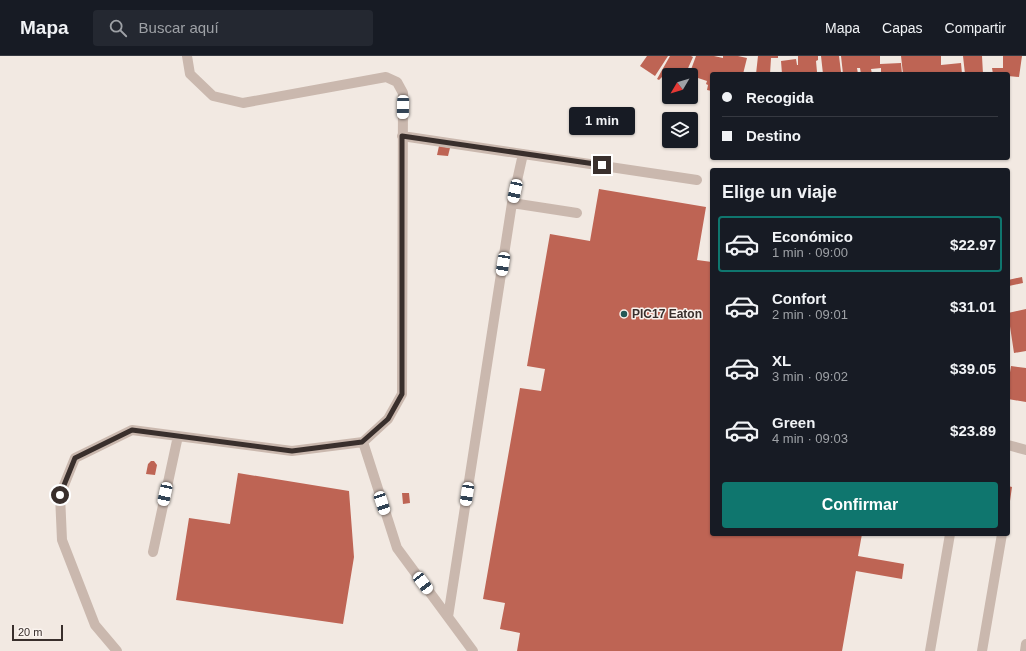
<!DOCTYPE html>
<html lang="es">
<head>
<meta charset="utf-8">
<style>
	body { margin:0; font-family:Arial,sans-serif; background:#242831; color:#f1f3f6; height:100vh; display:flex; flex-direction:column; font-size:15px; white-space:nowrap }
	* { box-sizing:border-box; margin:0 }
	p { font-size:13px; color:#9ea1a6 }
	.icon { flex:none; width:22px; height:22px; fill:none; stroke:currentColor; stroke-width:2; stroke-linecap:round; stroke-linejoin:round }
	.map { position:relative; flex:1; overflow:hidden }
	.side { position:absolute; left:710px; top:112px; width:300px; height:368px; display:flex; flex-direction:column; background:#171b24; border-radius:4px; box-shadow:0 1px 3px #0004 }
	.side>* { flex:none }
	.banner { position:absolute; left:710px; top:16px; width:300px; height:88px; border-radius:4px; box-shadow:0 1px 3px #0004; display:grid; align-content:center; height:88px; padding:0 12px; background:#171b24 }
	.needle { width:26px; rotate:232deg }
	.controls { position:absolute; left:662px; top:12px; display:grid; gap:8px }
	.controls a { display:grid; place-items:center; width:36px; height:36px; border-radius:4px; background:#171b24; box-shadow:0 1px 3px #0004; font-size:20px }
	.scale { position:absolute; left:12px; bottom:10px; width:51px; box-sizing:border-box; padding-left:4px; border:2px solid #392f2c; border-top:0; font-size:11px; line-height:14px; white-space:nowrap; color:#392f2c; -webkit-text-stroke:3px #faf3ee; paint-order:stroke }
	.end { position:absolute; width:18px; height:18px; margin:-9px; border:5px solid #392f2c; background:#fff; box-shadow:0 0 0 2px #fff }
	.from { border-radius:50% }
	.bubble { position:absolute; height:28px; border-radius:4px; background:#171b24; box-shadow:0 1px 3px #0004; font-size:13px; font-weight:600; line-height:28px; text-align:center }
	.car { position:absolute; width:12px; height:24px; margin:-12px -6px; border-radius:5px; box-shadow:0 0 3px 1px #0007; background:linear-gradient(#fff 24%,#345 0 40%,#fff 0 76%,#345 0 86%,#fff 0) }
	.banner b { display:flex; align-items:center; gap:14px; height:38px; font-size:15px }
	.banner b+b { border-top:1px solid #363941 }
	.banner i { width:10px; height:10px; background:#f1f3f6 }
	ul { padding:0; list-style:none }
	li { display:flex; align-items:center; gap:12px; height:56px; margin:0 8px 6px; padding:0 4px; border:2px solid transparent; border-radius:4px }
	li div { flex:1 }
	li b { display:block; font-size:15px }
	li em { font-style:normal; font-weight:600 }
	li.on { border-color:#0f766e }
	li>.icon { width:36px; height:36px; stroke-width:1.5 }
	h2 { padding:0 12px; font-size:18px; line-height:48px }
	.cta { display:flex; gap:8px; margin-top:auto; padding:8px 12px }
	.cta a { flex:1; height:46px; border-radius:4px; background:#0f766e; color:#fff; font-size:16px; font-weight:600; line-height:46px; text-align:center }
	header { display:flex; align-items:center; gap:24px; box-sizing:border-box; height:56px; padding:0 20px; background:#171b24; border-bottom:1px solid #363941 }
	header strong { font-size:19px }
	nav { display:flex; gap:22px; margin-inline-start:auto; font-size:14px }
	.search { width:280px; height:36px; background:#242831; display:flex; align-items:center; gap:10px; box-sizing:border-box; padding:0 14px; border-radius:4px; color:#9ea1a6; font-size:15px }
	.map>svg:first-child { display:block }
	.building { fill:#be6454 }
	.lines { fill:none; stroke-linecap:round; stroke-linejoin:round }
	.minor { stroke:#cab8ae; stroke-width:10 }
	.route { stroke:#392f2c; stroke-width:5 }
	.poi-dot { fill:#245857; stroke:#faf3ee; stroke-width:1.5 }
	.labels { text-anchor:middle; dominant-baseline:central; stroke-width:3; stroke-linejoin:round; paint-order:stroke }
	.poi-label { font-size:12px; font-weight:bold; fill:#392f2c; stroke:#faf3ee; text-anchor:start }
</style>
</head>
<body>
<header>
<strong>Mapa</strong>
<div class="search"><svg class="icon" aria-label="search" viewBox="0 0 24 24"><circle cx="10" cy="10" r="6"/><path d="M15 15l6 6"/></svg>Buscar aquí</div>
<nav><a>Mapa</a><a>Capas</a><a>Compartir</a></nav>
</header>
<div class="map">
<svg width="1026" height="595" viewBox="0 0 1026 595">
	<rect width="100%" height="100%" fill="#f2e9e2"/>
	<!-- building -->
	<path class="building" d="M 647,0 L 668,0 L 655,20 L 640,10 Z
		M 670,0 L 691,0 L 693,1 L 685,19 L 669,19 L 669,23 L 663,20 L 659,24 L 657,23 Z
		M 696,0 L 714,0 L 723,2 L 723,0 L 738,0 L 747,2 L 743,18 L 712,18 L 712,35 L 707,34 L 708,29 L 706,28 L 707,25 L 689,19 Z
		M 758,0 L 778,0 L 778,2 L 771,2 L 770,18 L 756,18 Z
		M 798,0 L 818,0 L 818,4 L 816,5 L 817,16 L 819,16 L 819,18 L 782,18 L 781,5 L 796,3 L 797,9 L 798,9 Z
		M 821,0 L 839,0 L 841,16 L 823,18 Z
		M 841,0 L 880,0 L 880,8 L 901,7 L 902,18 L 881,18 L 881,12 L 871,13 L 872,18 L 861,18 L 860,12 L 857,12 L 858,18 L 843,18 Z
		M 901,0 L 941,0 L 941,9 L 961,7 L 962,18 L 903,18 Z
		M 963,0 L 982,0 L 983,18 L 965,18 Z
		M 1003,0 L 1022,0 L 1019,21 L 1008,20 L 1008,18 L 993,18 L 992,12 L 1003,12 Z
		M 439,90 L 450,92 L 448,100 L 437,99 Z
		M 599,133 L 706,151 L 697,204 L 712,206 L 712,478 L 862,478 L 858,500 L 904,508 L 902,523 L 856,515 L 842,595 L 517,595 L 520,577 L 500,573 L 505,547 L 483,543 L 520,332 L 541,335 L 545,313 L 527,310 L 550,178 L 590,185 Z
		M 1022,221 L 1023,227 L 1009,230 L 1008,224 Z
		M 1026,253 L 1026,295 L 1014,297 L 1008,257 Z
		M 1011,310 L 1026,312 L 1026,346 L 1008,343 L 1008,329 Z
		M 151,405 L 154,405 L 157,409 L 155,419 L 146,418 L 148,408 Z
		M 238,417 L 349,435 L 354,501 L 343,568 L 176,544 L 189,462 L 230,468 Z
		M 1008,430 L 1012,431 L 1010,445 L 1008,444 Z
		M 402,437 L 409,437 L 410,447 L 403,448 Z"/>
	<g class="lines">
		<!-- minor -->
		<path class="minor" d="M 402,80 L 697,124
			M 512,147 L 577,157
			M 363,386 L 397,492 L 473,595
			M 1008,389 L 1026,394
			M 153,496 L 178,380
			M 448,561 L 512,147 L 523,98
			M 117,595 L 95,569 L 62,484 L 60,439 L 75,402 L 132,374 L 292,395 L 363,386 L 388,363 L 402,338 L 403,37 L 397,26 L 386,21 L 243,47 L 213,40 L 190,18 L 187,0
			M 930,595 L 950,478
			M 982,595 L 1002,478
			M 1025,595 L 1026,588"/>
	</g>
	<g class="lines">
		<!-- route -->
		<path class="route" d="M 60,439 L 75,402 L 132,374 L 292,395 L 362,386 L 388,363 L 402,338 L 402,80 L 602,109"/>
	</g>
	<!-- markers -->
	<circle class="poi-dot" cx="624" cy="258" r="4"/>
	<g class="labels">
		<!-- poi labels -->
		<g class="poi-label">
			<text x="632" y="258">PIC17 Eaton</text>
		</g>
	</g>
</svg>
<div class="controls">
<a><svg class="needle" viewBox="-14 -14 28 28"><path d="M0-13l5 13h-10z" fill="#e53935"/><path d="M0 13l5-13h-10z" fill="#9ea1a6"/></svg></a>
<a><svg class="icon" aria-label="layers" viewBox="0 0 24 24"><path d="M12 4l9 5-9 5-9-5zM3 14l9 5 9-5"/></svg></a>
</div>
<div class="scale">20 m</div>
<i class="end from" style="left:60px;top:439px"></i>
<i class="end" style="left:602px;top:109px"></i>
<div class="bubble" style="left:569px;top:51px;width:66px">1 min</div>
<i class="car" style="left:403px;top:51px;rotate:181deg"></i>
<i class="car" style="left:515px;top:135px;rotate:192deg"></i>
<i class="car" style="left:503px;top:208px;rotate:189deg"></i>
<i class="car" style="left:165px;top:438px;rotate:192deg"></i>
<i class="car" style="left:467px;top:438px;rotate:189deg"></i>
<i class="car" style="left:382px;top:447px;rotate:162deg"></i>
<i class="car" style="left:423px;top:527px;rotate:143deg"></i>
<div class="banner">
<b><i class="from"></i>Recogida</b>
<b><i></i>Destino</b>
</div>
<section class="side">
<h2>Elige un viaje</h2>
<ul>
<li class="on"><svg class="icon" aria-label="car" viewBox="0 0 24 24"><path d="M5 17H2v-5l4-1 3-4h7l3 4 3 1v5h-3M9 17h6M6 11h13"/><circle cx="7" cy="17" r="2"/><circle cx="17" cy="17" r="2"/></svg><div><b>Económico</b><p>1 min · 09:00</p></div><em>$22.97</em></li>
<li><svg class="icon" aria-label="car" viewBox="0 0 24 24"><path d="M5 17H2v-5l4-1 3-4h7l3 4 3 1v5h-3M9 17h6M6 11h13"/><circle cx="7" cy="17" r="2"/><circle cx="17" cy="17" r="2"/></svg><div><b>Confort</b><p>2 min · 09:01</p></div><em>$31.01</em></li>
<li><svg class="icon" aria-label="car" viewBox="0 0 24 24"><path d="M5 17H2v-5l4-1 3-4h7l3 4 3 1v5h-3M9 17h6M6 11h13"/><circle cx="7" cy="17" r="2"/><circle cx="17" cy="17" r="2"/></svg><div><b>XL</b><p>3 min · 09:02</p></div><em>$39.05</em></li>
<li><svg class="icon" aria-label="car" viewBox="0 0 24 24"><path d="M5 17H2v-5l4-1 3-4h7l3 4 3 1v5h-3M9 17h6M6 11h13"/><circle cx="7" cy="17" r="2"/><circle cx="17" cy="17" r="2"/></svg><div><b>Green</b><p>4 min · 09:03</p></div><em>$23.89</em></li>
</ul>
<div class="cta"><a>Confirmar</a></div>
</section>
</div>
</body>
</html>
